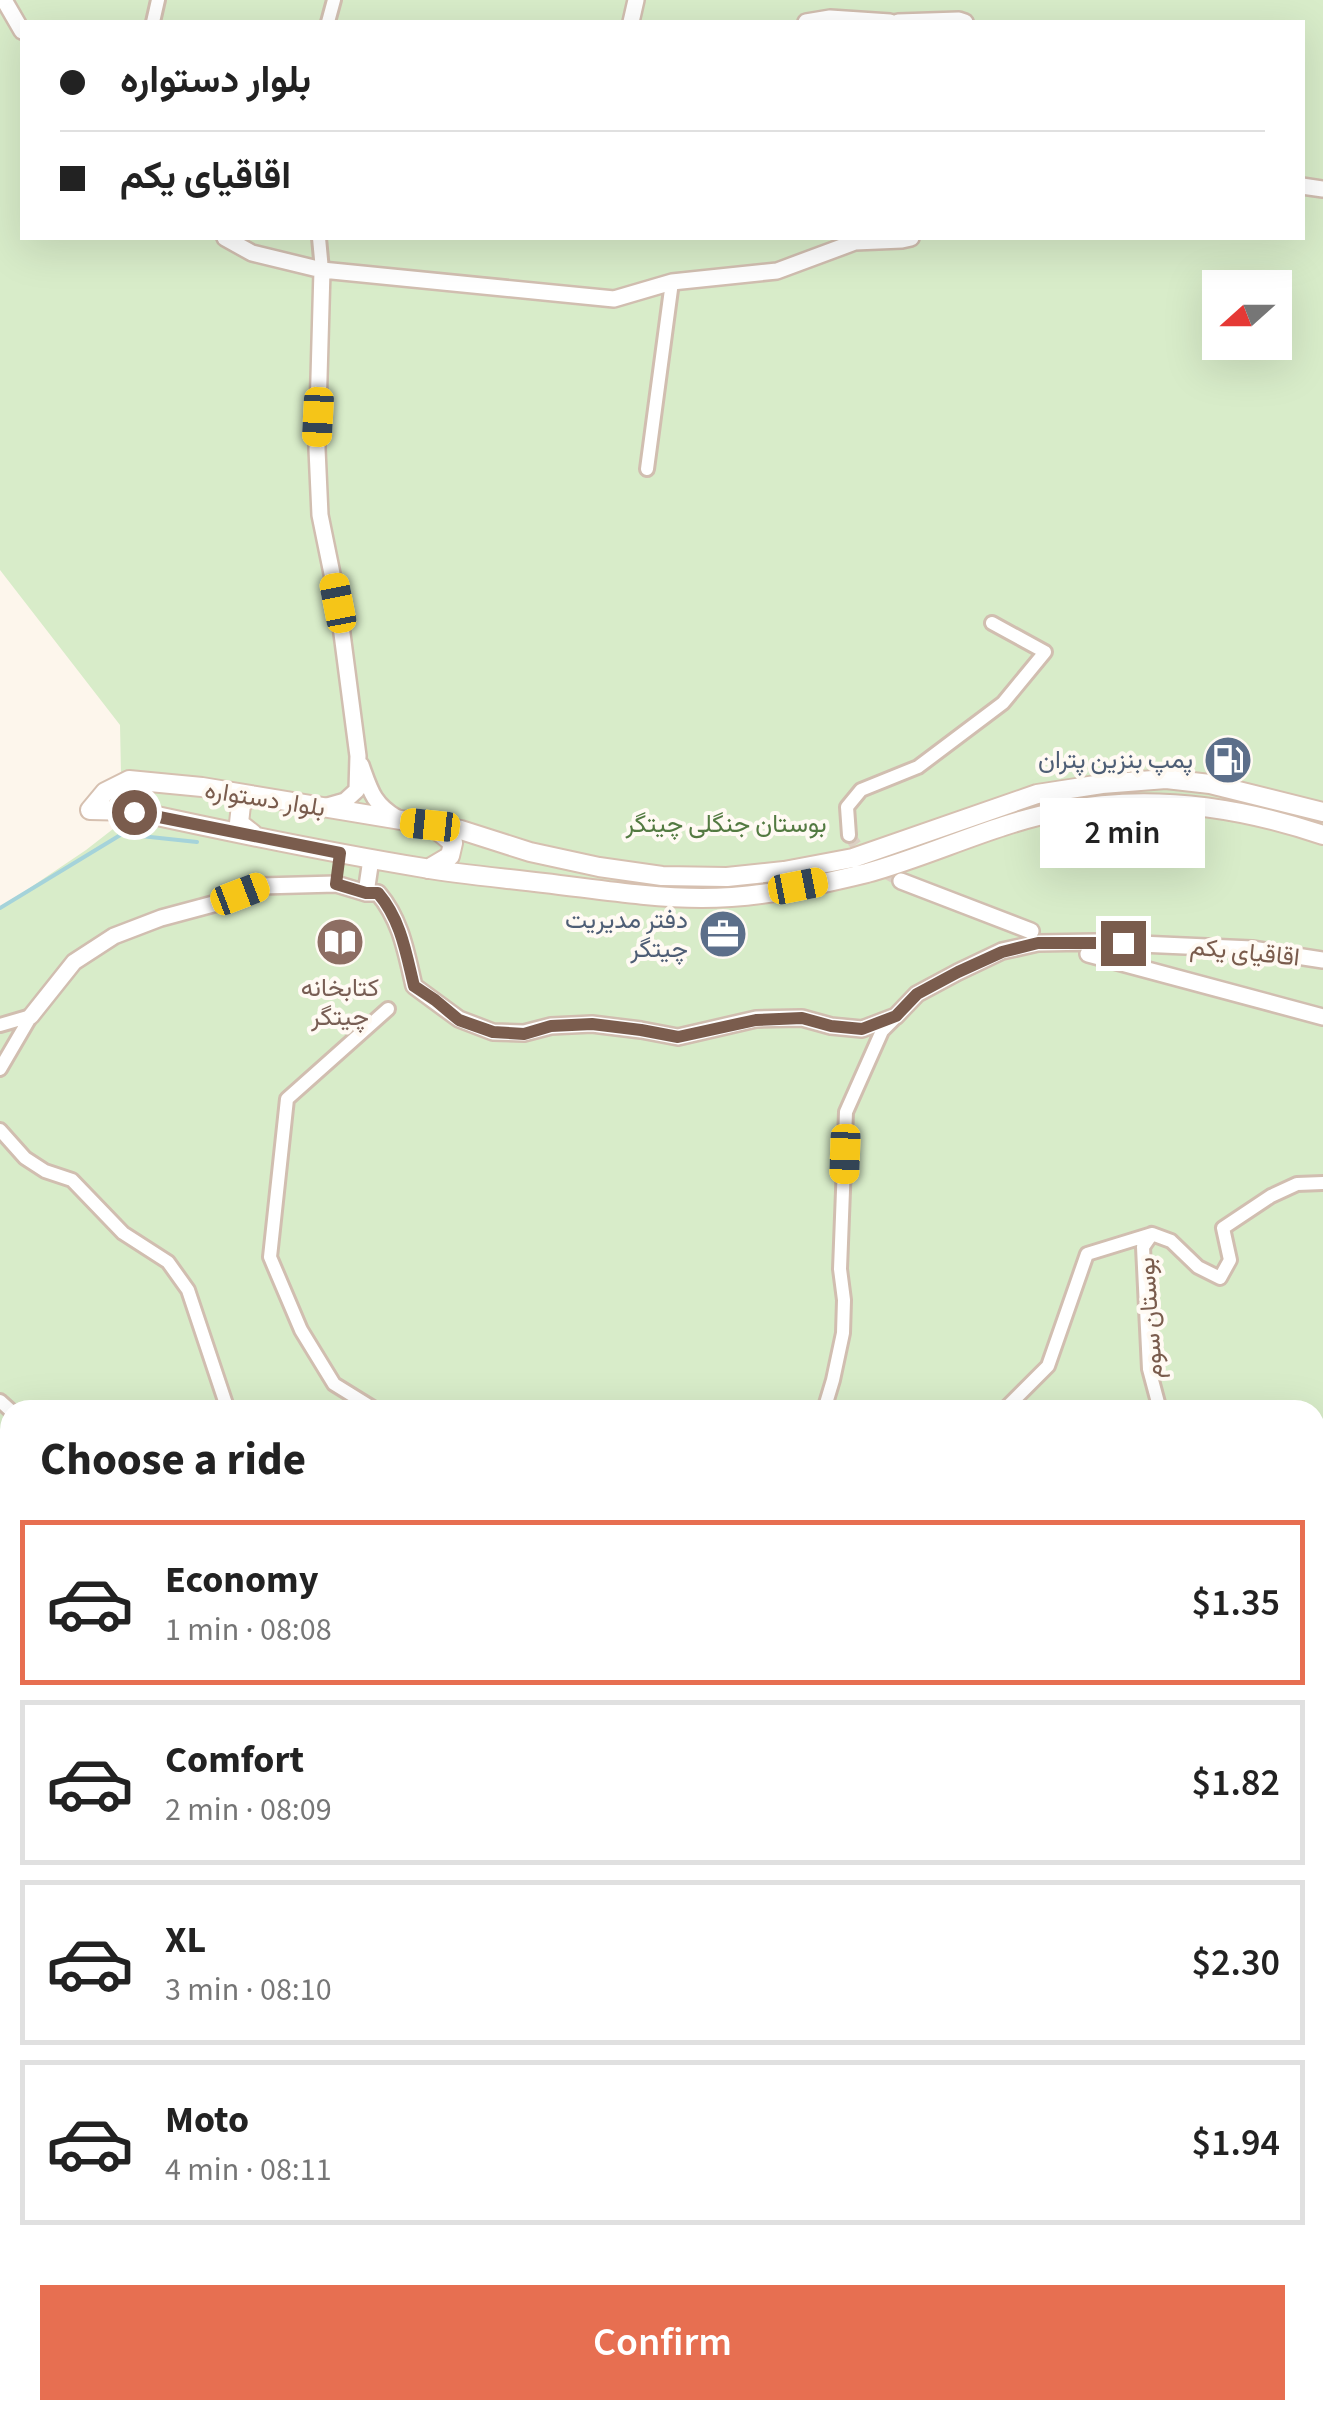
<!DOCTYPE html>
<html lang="en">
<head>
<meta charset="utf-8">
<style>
	body { margin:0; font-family:"Source Sans 3",Vazirmatn,sans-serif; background:#f6f6f6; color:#222; height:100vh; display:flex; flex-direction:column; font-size:38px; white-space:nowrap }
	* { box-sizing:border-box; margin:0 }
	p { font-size:32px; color:#767676 }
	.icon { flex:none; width:55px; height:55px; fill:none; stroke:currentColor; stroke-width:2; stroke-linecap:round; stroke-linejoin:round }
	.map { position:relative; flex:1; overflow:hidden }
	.sheet { position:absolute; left:0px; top:1400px; width:1325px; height:1020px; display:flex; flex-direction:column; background:#fff; border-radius:30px 30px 0 0; box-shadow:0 10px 40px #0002 }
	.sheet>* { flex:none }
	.top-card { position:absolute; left:20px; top:20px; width:1285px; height:220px; border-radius:0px; box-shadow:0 10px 40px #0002; display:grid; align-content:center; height:220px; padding:0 40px; background:#fff }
	.needle { width:65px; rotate:249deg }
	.fabs { position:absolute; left:1202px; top:270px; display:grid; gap:20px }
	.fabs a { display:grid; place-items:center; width:90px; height:90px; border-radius:0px; background:#fff; box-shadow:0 10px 40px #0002; font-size:50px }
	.end { position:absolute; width:45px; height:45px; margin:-22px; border:12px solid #7a5c4d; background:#fff; box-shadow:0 0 0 5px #fff }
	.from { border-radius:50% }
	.bubble { position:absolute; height:70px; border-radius:0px; background:#fff; box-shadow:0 10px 40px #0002; font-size:32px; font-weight:600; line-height:70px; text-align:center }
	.car { position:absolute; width:30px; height:60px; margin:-30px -15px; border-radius:12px; box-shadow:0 0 8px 2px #0007; background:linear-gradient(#f5c518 24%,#345 0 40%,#f5c518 0 76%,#345 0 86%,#f5c518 0) }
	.top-card b { display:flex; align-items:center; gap:35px; height:95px; font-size:38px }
	.top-card b+b { border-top:2px solid #e0e0e0 }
	.top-card i { width:25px; height:25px; background:#222 }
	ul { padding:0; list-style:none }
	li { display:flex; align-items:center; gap:30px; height:165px; margin:0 20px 15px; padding:0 20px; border:5px solid #e0e0e0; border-radius:0px }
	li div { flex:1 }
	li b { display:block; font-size:38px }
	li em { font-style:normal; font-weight:600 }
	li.current { border-color:#e76f51 }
	li>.icon { width:90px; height:90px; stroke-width:1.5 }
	h2 { padding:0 40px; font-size:45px; line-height:120px }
	.button { display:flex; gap:20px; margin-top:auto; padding:20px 40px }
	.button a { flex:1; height:115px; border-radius:0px; background:#e76f51; color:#fff; font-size:40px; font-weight:600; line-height:115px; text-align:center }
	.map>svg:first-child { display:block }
	.green { fill:#d8ecc9; fill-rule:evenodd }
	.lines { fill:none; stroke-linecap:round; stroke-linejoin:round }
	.stream { stroke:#a5d3da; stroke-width:4 }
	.minor-tunnel { stroke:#dcd0c4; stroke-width:12; stroke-dasharray:12 6; stroke-linecap:butt }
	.minor-casing { stroke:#d1beb0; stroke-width:18 }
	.tertiary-casing { stroke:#d1beb0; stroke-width:20 }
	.secondary-casing { stroke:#d6c0b0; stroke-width:22 }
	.minor { stroke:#fff; stroke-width:12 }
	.tertiary { stroke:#fff; stroke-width:15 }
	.secondary { stroke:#fff; stroke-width:18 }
	.route { stroke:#7a5c4d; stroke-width:12 }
	.labels { text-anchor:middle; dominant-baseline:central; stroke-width:8; stroke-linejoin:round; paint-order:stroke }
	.service-label { font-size:25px; fill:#4e5e75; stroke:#fffaf3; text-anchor:end }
	.street-label { font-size:25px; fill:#7a5c4d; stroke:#fffaf3 }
	.park-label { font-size:25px; fill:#537a41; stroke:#fffaf3 }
	.education-label { font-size:25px; fill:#785e54; stroke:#fffaf3 }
</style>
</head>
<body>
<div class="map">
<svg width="1323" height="2420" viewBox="0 0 1323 2420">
	<rect width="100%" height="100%" fill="#fdf6ec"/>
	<!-- green -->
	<path class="green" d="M 0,0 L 1323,0 L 1323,2420 L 0,2420 L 0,908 L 86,850 L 122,822 L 120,725 L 0,570 ZM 22,22 L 1302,22 L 1302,238 L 22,238 ZM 1220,288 L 1275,288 L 1275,342 L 1220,342 ZM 10,1410 L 1315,1410 L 1315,2410 L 10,2410 Z"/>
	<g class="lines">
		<!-- stream -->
		<path class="stream" d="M 0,908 L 122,834 L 197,842"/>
		<!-- minor-tunnel -->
		<path class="minor-tunnel" d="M 849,835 L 868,863 L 901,881"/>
		<!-- minor casing -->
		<g class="minor-casing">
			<path id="minor" d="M 153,22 L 158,0
				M 328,22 L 334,0
				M 319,238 L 322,270
				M 647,469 L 672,282
				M 849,835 L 847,807 L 861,790 L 918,767 L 1003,703 L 1045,652 L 992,623
				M 0,1025 L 31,1016
				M 0,1069 L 31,1016
				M 0,1130 L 25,1158 L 45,1171 L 72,1180 L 123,1233 L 168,1262 L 188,1290 L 228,1410
				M 0,1401 L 10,1410
				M 376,1410 L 334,1384 L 301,1330 L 270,1257 L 287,1099 L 388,1009
				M 824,1410 L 833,1380 L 843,1333 L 844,1300 L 840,1269 L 846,1112 L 882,1031 L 895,1018
				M 1004,1410 L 1048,1366 L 1087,1254 L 1152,1234
				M 1160,1410 L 1149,1369 L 1143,1247 L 1152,1234 L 1171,1241 L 1198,1267 L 1220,1278 L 1230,1260 L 1223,1228 L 1271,1196 L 1297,1184 L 1323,1183
				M 1318,1704 L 1323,1701
				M 1315,1798 L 1323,1795
				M 0,1918 L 10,1932
				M 0,1983 L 10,1958
				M 1315,2003 L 1323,2007
				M 0,2043 L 10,2051
				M 0,2239 L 10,2255
				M 14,2410 L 17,2420
				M 810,2420 L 814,2410"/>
		</g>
		<!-- tertiary casing -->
		<g class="tertiary-casing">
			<path id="tertiary" d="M 4,0 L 22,31
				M 631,22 L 636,0
				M 806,22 L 830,18 L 890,22
				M 898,22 L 959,20 L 965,22
				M 1302,186 L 1323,189
				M 225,238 L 252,253 L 322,270 L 614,299 L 672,282 L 777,271 L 855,242 L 902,240 L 911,238
				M 322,270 L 317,449 L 320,515 L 338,603 L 358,756 L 357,790 L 345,801 L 324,807
				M 361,765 C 370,790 373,804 397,818
				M 901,881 L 1031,931
				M 366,893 L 371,859
				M 1088,954 L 1323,1017
				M 31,1016 L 74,962 L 114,936 L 161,918 L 217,903 L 261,886 L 336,884 L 366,893 L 378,893 C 401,920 406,952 414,986 L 459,1019 L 493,1032 L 524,1033 L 551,1026 L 592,1024 L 641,1030 L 678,1037 L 756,1019 L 802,1018 L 831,1026 L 862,1029 L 896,1016 L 917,994 L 958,972 L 1002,951 L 1038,943 L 1095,942 L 1252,949 L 1323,960
				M 1315,1475 L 1323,1473
				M 127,2410 L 142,2420
				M 337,2410 L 338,2420
				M 718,2410 L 722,2420
				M 967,2410 L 999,2420
				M 0,2412 L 10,2403
				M 180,2420 L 203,2410
				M 890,2420 L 905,2410"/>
		</g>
		<!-- secondary casing -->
		<g class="secondary-casing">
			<path id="secondary" d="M 251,795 L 241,805 L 239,823 L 253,834
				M 90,810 L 105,792 L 129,780 L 202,787 L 461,830 L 530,852 L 599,867 L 662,876 L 727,877 L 784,871 L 853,858 L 1037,794 L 1102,784 L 1166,779 L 1210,784 L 1323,812
				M 90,810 L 134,811 C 230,832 327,852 424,868 C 464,875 504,878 544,883 C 596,889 650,898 702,898 C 757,898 814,886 867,873 C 933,855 995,823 1062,811 C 1149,794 1240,807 1323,835
				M 428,869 L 450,856 L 453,843 L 433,827"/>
		</g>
		<!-- minor -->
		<use href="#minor" class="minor"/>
		<!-- tertiary -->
		<use href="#tertiary" class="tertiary"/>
		<!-- secondary -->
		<use href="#secondary" class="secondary"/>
	</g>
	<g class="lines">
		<!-- route -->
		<path class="route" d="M 134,812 L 340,853 L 336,884 L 366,893 L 378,893 C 401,920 406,953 414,986 L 435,1000 L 459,1020 L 493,1032 L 524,1034 L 551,1026 L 592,1024 L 641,1030 L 678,1037 L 756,1020 L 802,1018 L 831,1026 L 862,1029 L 896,1016 L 917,994 L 958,972 L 1002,952 L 1038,943 L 1123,943"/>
	</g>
	<!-- icons -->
	<defs>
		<g id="fuel-disc" transform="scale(2.5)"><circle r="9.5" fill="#5c6f8a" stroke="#fffaf3"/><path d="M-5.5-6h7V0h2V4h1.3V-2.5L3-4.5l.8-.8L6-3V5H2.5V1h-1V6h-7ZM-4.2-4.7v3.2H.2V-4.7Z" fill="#fff"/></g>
		<g id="office-disc" transform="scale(2.5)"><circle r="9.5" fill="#5c6f8a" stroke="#fffaf3"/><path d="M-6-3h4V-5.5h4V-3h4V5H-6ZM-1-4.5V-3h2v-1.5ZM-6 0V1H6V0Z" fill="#fff"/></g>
		<g id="library-disc" transform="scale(2.5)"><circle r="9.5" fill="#8d6e63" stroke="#fffaf3"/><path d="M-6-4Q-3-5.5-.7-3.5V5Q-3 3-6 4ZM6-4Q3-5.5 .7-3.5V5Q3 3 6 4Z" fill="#fff"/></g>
	</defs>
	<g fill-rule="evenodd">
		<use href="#fuel-disc" x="1228" y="760"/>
		<use href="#office-disc" x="723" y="934"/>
		<use href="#library-disc" x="340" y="942"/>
	</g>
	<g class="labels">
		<!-- service labels -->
		<g class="service-label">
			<text x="1193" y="760">پمپ بنزین پتران</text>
			<text x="688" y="920">دفتر مدیریت<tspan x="688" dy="29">چیتگر</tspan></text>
		</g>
		<!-- street labels -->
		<g class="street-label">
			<text transform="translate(265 799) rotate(9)">بلوار دستواره</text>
			<text transform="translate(1245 952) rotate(6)">اقاقیای یکم</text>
			<text transform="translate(1150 1318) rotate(-94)">بوستان سوم</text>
		</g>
		<!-- park labels -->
		<g class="park-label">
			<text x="726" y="824">بوستان جنگلی چیتگر</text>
		</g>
		<!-- education labels -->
		<g class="education-label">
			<text x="340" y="988">کتابخانه<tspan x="340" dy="29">چیتگر</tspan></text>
		</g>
	</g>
</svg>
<div class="fabs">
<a><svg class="needle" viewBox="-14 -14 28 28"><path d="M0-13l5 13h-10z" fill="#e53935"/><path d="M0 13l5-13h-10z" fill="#767676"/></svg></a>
</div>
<i class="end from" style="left:134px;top:812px"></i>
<i class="end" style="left:1123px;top:943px"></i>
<div class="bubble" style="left:1040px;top:798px;width:165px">2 min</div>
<i class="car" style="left:318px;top:417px;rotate:183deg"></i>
<i class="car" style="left:338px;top:603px;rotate:349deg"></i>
<i class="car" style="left:430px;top:825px;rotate:276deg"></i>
<i class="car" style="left:798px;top:886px;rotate:79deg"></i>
<i class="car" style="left:240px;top:894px;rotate:69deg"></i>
<i class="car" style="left:845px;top:1154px;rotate:182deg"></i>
<div class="top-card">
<b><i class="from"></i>بلوار دستواره</b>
<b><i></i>اقاقیای یکم</b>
</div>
<section class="sheet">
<h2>Choose a ride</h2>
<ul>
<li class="current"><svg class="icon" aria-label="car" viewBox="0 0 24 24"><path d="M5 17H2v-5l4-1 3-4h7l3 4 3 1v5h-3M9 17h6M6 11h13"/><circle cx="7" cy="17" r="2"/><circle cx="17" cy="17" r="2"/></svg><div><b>Economy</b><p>1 min · 08:08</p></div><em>$1.35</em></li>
<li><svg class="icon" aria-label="car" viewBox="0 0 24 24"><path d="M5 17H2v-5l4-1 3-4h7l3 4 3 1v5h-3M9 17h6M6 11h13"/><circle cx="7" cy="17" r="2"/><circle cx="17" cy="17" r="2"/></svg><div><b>Comfort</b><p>2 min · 08:09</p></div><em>$1.82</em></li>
<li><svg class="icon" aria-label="car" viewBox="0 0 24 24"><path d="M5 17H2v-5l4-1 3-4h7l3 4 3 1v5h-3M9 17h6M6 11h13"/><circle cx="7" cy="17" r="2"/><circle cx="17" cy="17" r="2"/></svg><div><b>XL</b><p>3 min · 08:10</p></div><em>$2.30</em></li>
<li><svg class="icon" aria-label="car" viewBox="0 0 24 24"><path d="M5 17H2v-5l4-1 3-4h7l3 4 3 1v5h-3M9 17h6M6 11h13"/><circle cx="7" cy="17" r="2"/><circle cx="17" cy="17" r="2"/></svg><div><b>Moto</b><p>4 min · 08:11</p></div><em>$1.94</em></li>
</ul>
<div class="button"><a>Confirm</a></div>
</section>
</div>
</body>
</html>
